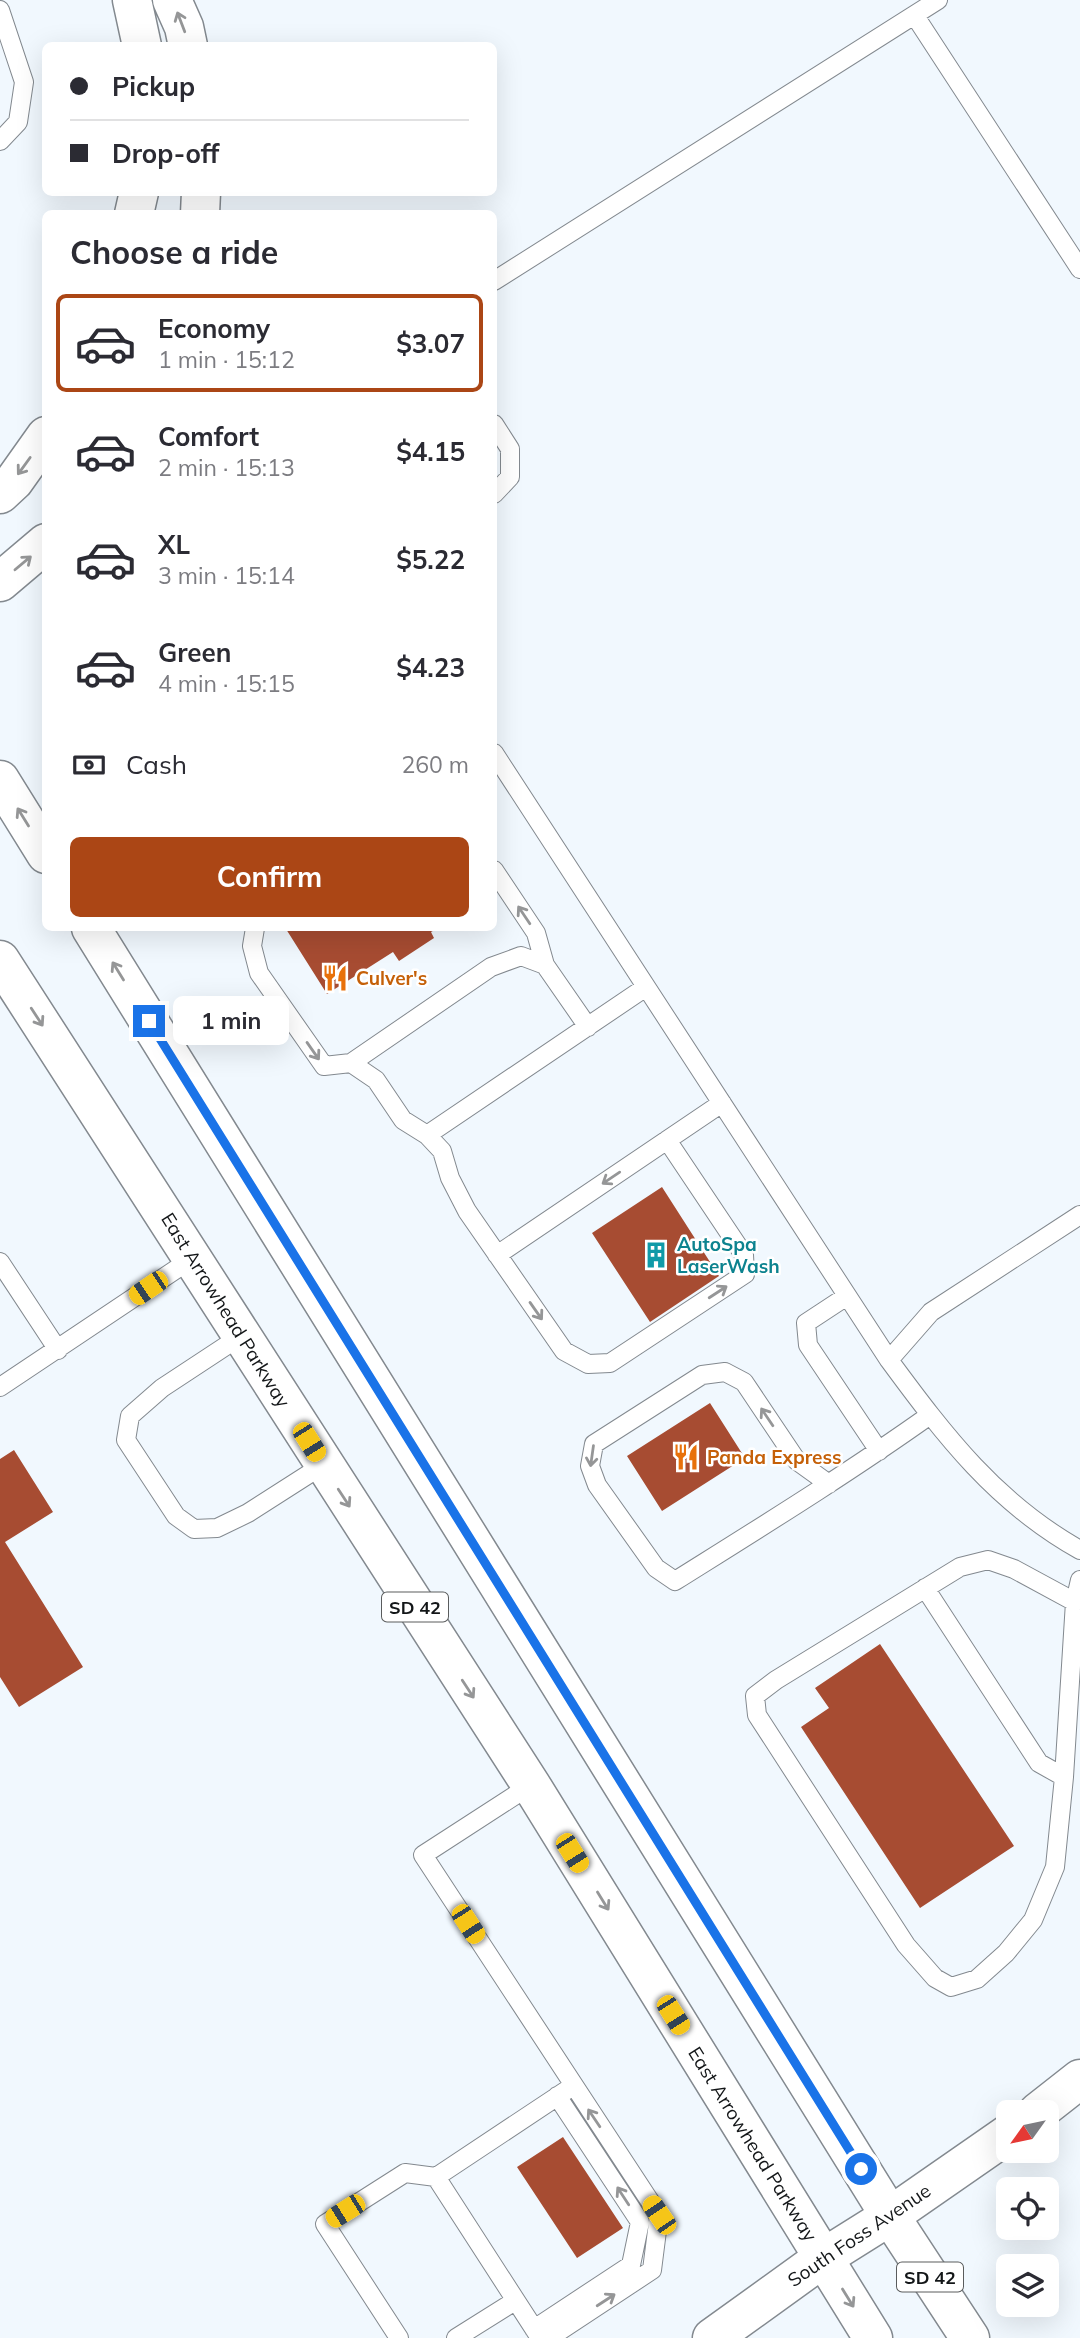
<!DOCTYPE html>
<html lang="en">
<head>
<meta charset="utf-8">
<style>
	body { margin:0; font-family:Mulish,sans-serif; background:#f2f2f3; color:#2b2b33; height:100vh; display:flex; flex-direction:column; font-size:26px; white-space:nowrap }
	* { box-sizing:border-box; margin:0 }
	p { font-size:23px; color:#7c7c81 }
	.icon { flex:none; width:38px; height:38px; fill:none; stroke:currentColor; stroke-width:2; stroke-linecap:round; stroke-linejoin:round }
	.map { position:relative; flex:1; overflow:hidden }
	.side { position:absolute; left:42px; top:210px; width:455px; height:721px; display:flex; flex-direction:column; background:#fff; border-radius:10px; box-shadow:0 7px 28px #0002 }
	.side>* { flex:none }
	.top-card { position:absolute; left:42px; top:42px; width:455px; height:154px; border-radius:10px; box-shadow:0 7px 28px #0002; display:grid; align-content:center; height:154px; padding:0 28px; background:#fff }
	.needle { width:46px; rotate:237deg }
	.fabs { position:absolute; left:996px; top:2100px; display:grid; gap:14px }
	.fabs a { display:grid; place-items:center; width:63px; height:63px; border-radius:10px; background:#fff; box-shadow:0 7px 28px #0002; font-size:35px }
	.end { position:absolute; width:32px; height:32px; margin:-16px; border:9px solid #1a73e8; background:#fff; box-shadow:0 0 0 4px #fff }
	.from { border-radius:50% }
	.bubble { position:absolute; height:49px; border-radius:10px; background:#fff; box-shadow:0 7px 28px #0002; font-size:23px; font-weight:700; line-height:49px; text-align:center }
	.car { position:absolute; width:21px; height:42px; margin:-21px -10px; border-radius:9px; box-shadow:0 0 5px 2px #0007; background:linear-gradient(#f5c518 24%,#345 0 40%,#f5c518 0 76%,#345 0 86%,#f5c518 0) }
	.top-card b { display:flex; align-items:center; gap:24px; height:66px; font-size:26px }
	.top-card b+b { border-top:2px solid #e1e1e2 }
	.top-card i { width:18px; height:18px; background:#2b2b33 }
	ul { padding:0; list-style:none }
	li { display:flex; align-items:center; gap:21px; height:98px; margin:0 14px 10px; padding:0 14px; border:4px solid transparent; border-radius:10px }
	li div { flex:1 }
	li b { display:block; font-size:26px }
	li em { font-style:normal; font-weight:700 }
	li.selected { border-color:#ab4615 }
	li>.icon { width:63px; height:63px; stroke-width:1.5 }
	h2 { padding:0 28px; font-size:32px; line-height:84px }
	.pay { display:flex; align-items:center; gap:18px; height:77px; padding:0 28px; font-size:26px }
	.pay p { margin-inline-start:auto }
	.primary-button { display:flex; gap:14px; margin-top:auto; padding:14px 28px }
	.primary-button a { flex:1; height:80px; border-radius:10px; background:#ab4615; color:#fff; font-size:28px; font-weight:700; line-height:80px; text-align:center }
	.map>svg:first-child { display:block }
	.building { fill:#a74c32 }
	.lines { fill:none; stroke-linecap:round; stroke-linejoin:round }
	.lane-casing { stroke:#83898f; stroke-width:20 }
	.secondary-casing { stroke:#83898f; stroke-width:41 }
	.primary-casing { stroke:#83898f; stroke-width:41 }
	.lane { stroke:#fff; stroke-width:18 }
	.secondary { stroke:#fff; stroke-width:38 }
	.primary { stroke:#fff; stroke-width:38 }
	.oneway { stroke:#959697 }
	.route { stroke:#1a73e8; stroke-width:9 }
	.labels { text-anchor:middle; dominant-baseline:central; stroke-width:5; stroke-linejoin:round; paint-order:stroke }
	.shield { fill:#fff; stroke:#5a5c5d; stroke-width:2 }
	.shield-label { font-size:18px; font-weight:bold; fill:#131618 }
	.food-label { font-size:19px; font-weight:bold; fill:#c56008; stroke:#fff; text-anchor:start }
	.culture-label { font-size:19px; font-weight:bold; fill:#0d838f; stroke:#fff; text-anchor:start }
	.street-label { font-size:19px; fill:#131618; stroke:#fff }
</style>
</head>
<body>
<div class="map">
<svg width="1080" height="2338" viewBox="0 0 1080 2338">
	<rect width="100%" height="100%" fill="#f1f8fe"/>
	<!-- building -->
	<path class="building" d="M 288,928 L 438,928 L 431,932 L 434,938 L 399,961 L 393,952 L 327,994 L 286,929 Z
		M 662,1187 L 719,1276 L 650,1322 L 592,1233 Z
		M 710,1403 L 745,1458 L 662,1511 L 627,1456 Z
		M 14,1450 L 53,1512 L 5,1542 L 83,1667 L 19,1707 L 0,1677 L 0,1459 Z
		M 880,1644 L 1014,1846 L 920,1908 L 801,1727 L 829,1708 L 815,1688 Z
		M 563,2137 L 623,2228 L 577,2258 L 517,2167 Z"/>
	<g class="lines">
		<!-- lane casing -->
		<g class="lane-casing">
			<path id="lane" d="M 0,10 L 24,82 L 18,122 L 0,141
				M 915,16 L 1080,269
				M 494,281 L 938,0
				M 494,424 L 510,449 L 510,477 L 494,494
				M 494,753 L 889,1360 C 945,1436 996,1503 1080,1550
				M 494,870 L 536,933 L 545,965
				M 255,928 L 252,946 L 259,973 L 324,1066 L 351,1063 L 491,967 L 521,956 L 545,965 L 588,1027
				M 351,1063 L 376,1080 L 403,1120 L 427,1135 L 442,1151 L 450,1178 L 467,1211 L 564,1351 L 588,1364 L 610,1363 L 745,1274 L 744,1255 L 667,1140
				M 427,1135 L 646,987
				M 497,1255 L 722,1103
				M 0,1262 L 58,1350
				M 847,1296 L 806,1323 L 808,1345 L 879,1451
				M 241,1336 L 162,1388 L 130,1416 L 126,1440 L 176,1516 L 194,1529 L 217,1528 L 248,1513 L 323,1465
				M 889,1360 L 931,1312 L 1080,1215
				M 0,1387 L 193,1258
				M 829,1484 L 797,1461 L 744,1382 L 725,1372 L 702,1375 L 594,1444 L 590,1466 L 597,1485 L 656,1568 L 675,1581 C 761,1527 847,1474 930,1415
				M 925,1588 L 1039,1763 L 1064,1777
				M 1075,1602 L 1014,1569 L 988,1560 L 960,1567 L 776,1680 L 755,1696 L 757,1715 L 906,1945 L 935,1978 L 951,1987 L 977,1979 L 1006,1953 L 1033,1920 L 1055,1867 L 1064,1777 L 1075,1602 L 1080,1580
				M 531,1785 L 423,1855 L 659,2215 L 652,2270 L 549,2338
				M 436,2177 L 540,2338
				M 534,2329 L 631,2265 L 640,2222 L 557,2096
				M 399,2338 L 325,2224 L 405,2173 L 436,2177 L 573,2086
				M 456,2338 L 515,2301"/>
		</g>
		<!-- secondary casing -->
		<g class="secondary-casing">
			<path id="secondary" d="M 132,0 L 142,46
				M 172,0 L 184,27 L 188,46
				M 134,214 L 139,192
				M 200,214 L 201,192
				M 0,494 L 14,481 L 46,436
				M 0,582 L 46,543
				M 1038,2112 L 1080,2079
				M 712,2338 L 823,2258 L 890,2216 L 1008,2134"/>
		</g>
		<!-- primary casing -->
		<g class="primary-casing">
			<path id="primary" d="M 0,780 L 46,854
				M 91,928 L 890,2216 L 970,2338
				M 0,960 L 531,1785 L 873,2338"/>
		</g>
		<!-- lane -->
		<use href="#lane" class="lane"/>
		<!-- secondary -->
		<use href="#secondary" class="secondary"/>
		<!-- primary -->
		<use href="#primary" class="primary"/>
	</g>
	<!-- one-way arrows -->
	<defs><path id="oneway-shaft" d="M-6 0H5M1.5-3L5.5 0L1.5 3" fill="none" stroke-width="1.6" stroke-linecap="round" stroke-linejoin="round" transform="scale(1.75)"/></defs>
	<g class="oneway">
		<use href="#oneway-shaft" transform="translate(181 22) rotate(-111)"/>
		<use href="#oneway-shaft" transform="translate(24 466) rotate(126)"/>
		<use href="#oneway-shaft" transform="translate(23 563) rotate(-40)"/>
		<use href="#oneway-shaft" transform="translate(23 817) rotate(-122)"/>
		<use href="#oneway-shaft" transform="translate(524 915) rotate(-124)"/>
		<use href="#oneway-shaft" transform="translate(118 971) rotate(-122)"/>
		<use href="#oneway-shaft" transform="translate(37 1017) rotate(57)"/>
		<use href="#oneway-shaft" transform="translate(313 1051) rotate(55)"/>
		<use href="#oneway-shaft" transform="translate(611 1178) rotate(146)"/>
		<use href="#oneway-shaft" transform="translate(718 1292) rotate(-33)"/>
		<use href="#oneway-shaft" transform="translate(536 1311) rotate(55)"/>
		<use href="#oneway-shaft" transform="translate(767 1417) rotate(-124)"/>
		<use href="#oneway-shaft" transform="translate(592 1456) rotate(98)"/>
		<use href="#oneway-shaft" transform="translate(344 1498) rotate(57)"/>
		<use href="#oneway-shaft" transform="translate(468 1689) rotate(57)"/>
		<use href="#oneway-shaft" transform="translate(603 1901) rotate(58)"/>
		<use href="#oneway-shaft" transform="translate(594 2118) rotate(-124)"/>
		<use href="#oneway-shaft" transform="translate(623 2196) rotate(-123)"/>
		<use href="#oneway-shaft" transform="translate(848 2298) rotate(58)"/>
		<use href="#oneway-shaft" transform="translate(606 2300) rotate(-33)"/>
	</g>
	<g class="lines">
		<!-- route -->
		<path class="route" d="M 149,1021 L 861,2169"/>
	</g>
	<!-- icons -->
	<defs>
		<g id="restaurant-bare" transform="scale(2.1)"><path d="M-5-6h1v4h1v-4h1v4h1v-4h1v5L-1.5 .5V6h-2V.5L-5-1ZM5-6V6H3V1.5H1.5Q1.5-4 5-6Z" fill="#e8710a" stroke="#fff" stroke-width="2.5" paint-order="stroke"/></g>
		<g id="building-bare" transform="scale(2.1)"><path d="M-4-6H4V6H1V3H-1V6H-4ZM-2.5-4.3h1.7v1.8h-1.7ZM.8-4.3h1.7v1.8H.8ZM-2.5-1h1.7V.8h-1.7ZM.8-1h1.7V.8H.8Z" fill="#0f9aa8" stroke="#fff" stroke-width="2.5" paint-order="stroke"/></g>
	</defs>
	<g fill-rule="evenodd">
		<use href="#restaurant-bare" x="335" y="978"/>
		<use href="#building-bare" x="656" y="1255"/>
		<use href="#restaurant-bare" x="686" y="1457"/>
	</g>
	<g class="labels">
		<!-- shield labels -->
		<g class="shield">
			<rect x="382" y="1592.5" width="66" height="29" rx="5"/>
			<rect x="897" y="2262.5" width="66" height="29" rx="5"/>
		</g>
		<g class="shield-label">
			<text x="415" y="1607">SD 42</text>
			<text x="930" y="2277">SD 42</text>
		</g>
		<!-- food labels -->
		<g class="food-label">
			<text x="356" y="978">Culver's</text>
			<text x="707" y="1457">Panda Express</text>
		</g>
		<!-- culture labels -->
		<g class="culture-label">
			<text x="677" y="1244">AutoSpa<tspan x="677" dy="22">LaserWash</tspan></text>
		</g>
		<!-- street labels -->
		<g class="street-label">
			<text transform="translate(226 1310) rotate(58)">East Arrowhead Parkway</text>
			<text transform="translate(753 2144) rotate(58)">East Arrowhead Parkway</text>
			<text transform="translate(859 2235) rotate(-34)">South Foss Avenue</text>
		</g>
	</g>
</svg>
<div class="fabs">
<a><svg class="needle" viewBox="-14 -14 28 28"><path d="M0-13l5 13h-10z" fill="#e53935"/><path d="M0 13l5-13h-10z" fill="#7c7c81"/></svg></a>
<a><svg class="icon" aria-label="locate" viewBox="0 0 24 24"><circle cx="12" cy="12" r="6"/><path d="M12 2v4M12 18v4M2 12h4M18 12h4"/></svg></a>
<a><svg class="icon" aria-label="layers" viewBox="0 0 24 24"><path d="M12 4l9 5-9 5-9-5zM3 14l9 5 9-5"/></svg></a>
</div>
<i class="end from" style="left:861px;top:2169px"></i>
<i class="end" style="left:149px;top:1021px"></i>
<div class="bubble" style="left:173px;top:996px;width:116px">1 min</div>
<i class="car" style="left:148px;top:1288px;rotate:236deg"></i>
<i class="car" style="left:309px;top:1442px;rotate:148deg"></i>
<i class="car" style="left:572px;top:1853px;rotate:148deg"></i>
<i class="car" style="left:468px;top:1924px;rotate:147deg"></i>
<i class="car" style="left:673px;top:2015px;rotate:148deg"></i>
<i class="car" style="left:345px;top:2211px;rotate:238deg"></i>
<i class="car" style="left:659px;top:2215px;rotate:326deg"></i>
<div class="top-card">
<b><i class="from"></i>Pickup</b>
<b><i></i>Drop-off</b>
</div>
<section class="side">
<h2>Choose a ride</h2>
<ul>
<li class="selected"><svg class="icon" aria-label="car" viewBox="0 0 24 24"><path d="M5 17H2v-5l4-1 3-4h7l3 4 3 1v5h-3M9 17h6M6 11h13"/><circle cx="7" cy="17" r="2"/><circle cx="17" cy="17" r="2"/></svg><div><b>Economy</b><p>1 min · 15:12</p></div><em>$3.07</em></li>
<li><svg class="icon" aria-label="car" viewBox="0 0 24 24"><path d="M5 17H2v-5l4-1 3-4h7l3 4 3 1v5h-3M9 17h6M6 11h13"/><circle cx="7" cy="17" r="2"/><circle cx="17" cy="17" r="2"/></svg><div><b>Comfort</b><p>2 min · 15:13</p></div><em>$4.15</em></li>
<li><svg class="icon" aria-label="car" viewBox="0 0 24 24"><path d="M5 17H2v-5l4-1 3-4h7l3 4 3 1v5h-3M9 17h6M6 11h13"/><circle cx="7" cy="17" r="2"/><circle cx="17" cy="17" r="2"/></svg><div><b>XL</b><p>3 min · 15:14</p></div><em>$5.22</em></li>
<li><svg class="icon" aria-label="car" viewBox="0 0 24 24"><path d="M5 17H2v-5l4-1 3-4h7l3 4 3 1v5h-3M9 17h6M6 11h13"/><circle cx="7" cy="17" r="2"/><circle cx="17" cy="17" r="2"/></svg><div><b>Green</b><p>4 min · 15:15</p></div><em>$4.23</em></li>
</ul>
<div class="pay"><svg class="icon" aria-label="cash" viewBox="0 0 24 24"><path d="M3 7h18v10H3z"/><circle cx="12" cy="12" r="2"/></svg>Cash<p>260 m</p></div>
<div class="primary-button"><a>Confirm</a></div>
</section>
</div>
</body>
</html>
